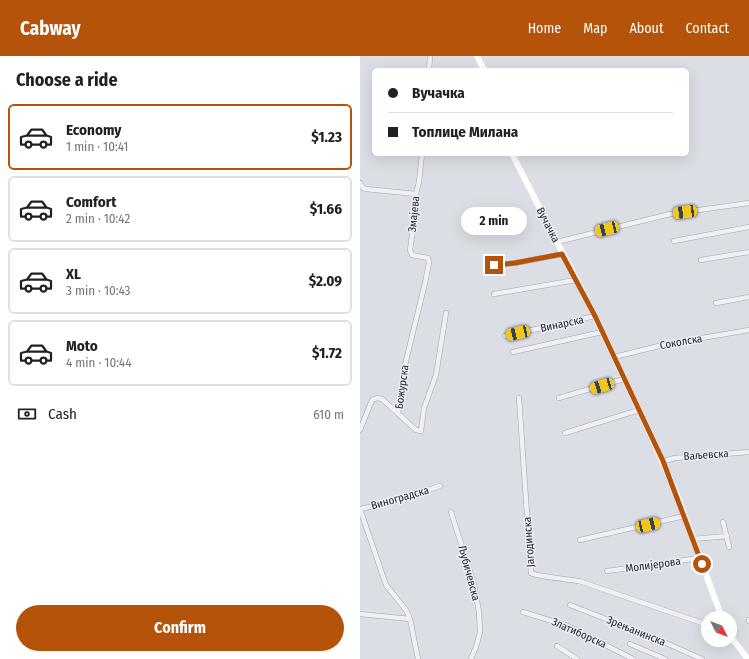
<!DOCTYPE html>
<html lang="en">
<head>
<meta charset="utf-8">
<style>
	body { margin:0; font-family:"Fira Sans Condensed",sans-serif; background:#f2f2f2; color:#202124; height:100vh; display:flex; flex-direction:column; font-size:15px; white-space:nowrap }
	* { box-sizing:border-box; margin:0 }
	p { font-size:13px; color:#757577 }
	.icon { flex:none; width:22px; height:22px; fill:none; stroke:currentColor; stroke-width:2; stroke-linecap:round; stroke-linejoin:round }
	.map { position:relative; flex:1; overflow:hidden }
	.drawer { display:flex; flex-direction:column; background:#fff; width:360px }
	.drawer>* { flex:none }
	.guide { position:absolute; left:12px; top:12px; width:317px; height:88px; border-radius:6px; box-shadow:0 4px 16px #0002; display:grid; align-content:center; height:88px; padding:0 16px; background:#fff }
	.needle { width:26px; rotate:132deg }
	.buttons { position:absolute; left:341px; top:555px; display:grid; gap:8px }
	.buttons a { display:grid; place-items:center; width:36px; height:36px; border-radius:50%; background:#fff; box-shadow:0 4px 16px #0002; font-size:20px }
	.end { position:absolute; width:18px; height:18px; margin:-9px; border:5px solid #b45309; background:#fff; box-shadow:0 0 0 2px #fff }
	.from { border-radius:50% }
	.bubble { position:absolute; height:28px; border-radius:14px; background:#fff; box-shadow:0 4px 16px #0002; font-size:13px; font-weight:700; line-height:28px; text-align:center }
	.car { position:absolute; width:12px; height:24px; margin:-12px -6px; border-radius:5px; box-shadow:0 0 3px 1px #0007; background:linear-gradient(#f5c518 24%,#345 0 40%,#f5c518 0 76%,#345 0 86%,#f5c518 0) }
	.guide b { display:flex; align-items:center; gap:14px; height:38px; font-size:15px }
	.guide b+b { border-top:1px solid #e0e0e0 }
	.guide i { width:10px; height:10px; background:#202124 }
	ul { padding:0; list-style:none }
	li { display:flex; align-items:center; gap:12px; height:66px; margin:0 8px 6px; padding:0 8px; border:2px solid #e0e0e0; border-radius:6px }
	li div { flex:1 }
	li b { display:block; font-size:15px }
	li em { font-style:normal; font-weight:700 }
	li.selected { border-color:#b45309 }
	li>.icon { width:36px; height:36px; stroke-width:1.5 }
	h2 { padding:0 16px; font-size:18px; line-height:48px }
	.pay { display:flex; align-items:center; gap:10px; height:44px; padding:0 16px; font-size:15px }
	.pay p { margin-inline-start:auto }
	.cta { display:flex; gap:8px; margin-top:auto; padding:8px 16px }
	.cta a { flex:1; height:46px; border-radius:24px; background:#b45309; color:#fff; font-size:16px; font-weight:700; line-height:46px; text-align:center }
	header { display:flex; align-items:center; gap:24px; box-sizing:border-box; height:56px; padding:0 20px; background:#b45309; color:#fff }
	header strong { font-size:19px }
	nav { display:flex; gap:22px; margin-inline-start:auto; font-size:14px }
	main { display:flex; flex:1; min-height:0 }
	.map>svg:first-child { display:block }
	.lines { fill:none; stroke-linecap:round; stroke-linejoin:round }
	.street-casing { stroke:#a2a5ae; stroke-width:5.5 }
	.street { stroke:#eef0f4; stroke-width:4.5 }
	.secondary { stroke:#fff; stroke-width:6 }
	.route { stroke:#b45309; stroke-width:5 }
	.labels { text-anchor:middle; dominant-baseline:central; stroke-width:3; stroke-linejoin:round; paint-order:stroke }
	.street-label { font-size:11px; fill:#282b39; stroke:#ebedf3 }
</style>
</head>
<body>
<header>
<strong>Cabway</strong>
<nav><a>Home</a><a>Map</a><a>About</a><a>Contact</a></nav>
</header>
<main>
<section class="drawer">
<h2>Choose a ride</h2>
<ul>
<li class="selected"><svg class="icon" aria-label="car" viewBox="0 0 24 24"><path d="M5 17H2v-5l4-1 3-4h7l3 4 3 1v5h-3M9 17h6M6 11h13"/><circle cx="7" cy="17" r="2"/><circle cx="17" cy="17" r="2"/></svg><div><b>Economy</b><p>1 min · 10:41</p></div><em>$1.23</em></li>
<li><svg class="icon" aria-label="car" viewBox="0 0 24 24"><path d="M5 17H2v-5l4-1 3-4h7l3 4 3 1v5h-3M9 17h6M6 11h13"/><circle cx="7" cy="17" r="2"/><circle cx="17" cy="17" r="2"/></svg><div><b>Comfort</b><p>2 min · 10:42</p></div><em>$1.66</em></li>
<li><svg class="icon" aria-label="car" viewBox="0 0 24 24"><path d="M5 17H2v-5l4-1 3-4h7l3 4 3 1v5h-3M9 17h6M6 11h13"/><circle cx="7" cy="17" r="2"/><circle cx="17" cy="17" r="2"/></svg><div><b>XL</b><p>3 min · 10:43</p></div><em>$2.09</em></li>
<li><svg class="icon" aria-label="car" viewBox="0 0 24 24"><path d="M5 17H2v-5l4-1 3-4h7l3 4 3 1v5h-3M9 17h6M6 11h13"/><circle cx="7" cy="17" r="2"/><circle cx="17" cy="17" r="2"/></svg><div><b>Moto</b><p>4 min · 10:44</p></div><em>$1.72</em></li>
</ul>
<div class="pay"><svg class="icon" aria-label="cash" viewBox="0 0 24 24"><path d="M3 7h18v10H3z"/><circle cx="12" cy="12" r="2"/></svg>Cash<p>610 m</p></div>
<div class="cta"><a>Confirm</a></div>
</section>
<div class="map">
<svg width="389" height="603" viewBox="0 0 389 603">
	<rect width="100%" height="100%" fill="#dcdee5"/>
	<g class="lines">
		<!-- street casing -->
		<g class="street-casing">
			<path id="street" d="M 69,14 L 70,0
				M 0,127 L 3,132 L 6,133 L 56,138
				M 314,185 L 389,171
				M 197,186 L 310,158 L 389,147
				M 341,204 L 389,196
				M 134,209 L 155,207 L 203,198
				M 134,238 L 216,224
				M 356,247 L 389,241
				M 145,280 L 235,260
				M 153,296 L 242,276
				M 254,301 L 307,288 L 389,274
				M 159,342 L 171,517 C 178,521 209,523 219,525 L 348,569
				M 199,342 L 264,323
				M 38,356 L 40,350 L 45,309 L 65,227 L 69,207 L 68,202 L 52,199 L 50,194 L 55,159 L 56,138 L 59,126 L 62,98
				M 0,374 L 12,344 L 17,342 L 22,343 L 56,374 L 61,375 L 64,352 L 76,319 L 86,257
				M 205,377 L 279,354
				M 303,405 L 315,402 L 389,396
				M 0,453 L 26,529 L 46,554 L 50,563 L 58,603
				M 0,453 L 32,446 L 80,430
				M 91,456 L 114,528 L 119,556 L 120,576 L 117,588 L 111,603
				M 363,466 L 369,491
				M 333,483 L 367,480
				M 220,484 L 324,460
				M 247,515 L 340,502
				M 210,549 L 297,583 L 342,603
				M 163,556 L 208,570 L 273,603
				M 0,558 L 50,563
				M 389,564 L 389,565
				M 270,588 L 305,603
				M 197,590 L 217,603"/>
		</g>
		<!-- street -->
		<use href="#street" class="street"/>
		<!-- secondary -->
		<path class="secondary" d="M 117,0 L 124,14
			M 152,98 L 235,260 L 288,373 L 317,439 L 362,562
			M 370,580 L 388,603"/>
	</g>
	<g class="lines">
		<!-- route -->
		<path class="route" d="M 134,209 L 155,207 L 202,198 L 235,260 L 303,405 L 342,508"/>
	</g>
	<g class="labels">
		<!-- street labels -->
		<g class="street-label">
			<text transform="translate(54 158) rotate(-84)">Змајева</text>
			<text transform="translate(188 169) rotate(63)">Вучачка</text>
			<text transform="translate(202 268) rotate(-12)">Винарска</text>
			<text transform="translate(321 286) rotate(-10)">Соколска</text>
			<text transform="translate(42 331) rotate(-82)">Божурска</text>
			<text transform="translate(346 399) rotate(-4)">Ваљевска</text>
			<text transform="translate(40 442) rotate(-16)">Виноградска</text>
			<text transform="translate(169 486) rotate(-94)">Јагодинска</text>
			<text transform="translate(293 509) rotate(-8)">Молијерова</text>
			<text transform="translate(109 517) rotate(75)">Љубичевска</text>
			<text transform="translate(276 575) rotate(22)">Зрењанинска</text>
			<text transform="translate(219 577) rotate(24)">Златиборска</text>
		</g>
	</g>
</svg>
<div class="buttons">
<a><svg class="needle" viewBox="-14 -14 28 28"><path d="M0-13l5 13h-10z" fill="#e53935"/><path d="M0 13l5-13h-10z" fill="#757577"/></svg></a>
</div>
<i class="end from" style="left:342px;top:508px"></i>
<i class="end" style="left:134px;top:209px"></i>
<div class="bubble" style="left:101px;top:151px;width:66px">2 min</div>
<i class="car" style="left:325px;top:156px;rotate:262deg"></i>
<i class="car" style="left:247px;top:173px;rotate:256deg"></i>
<i class="car" style="left:158px;top:277px;rotate:257deg"></i>
<i class="car" style="left:242px;top:330px;rotate:253deg"></i>
<i class="car" style="left:288px;top:469px;rotate:77deg"></i>
<div class="guide">
<b><i class="from"></i>Вучачка</b>
<b><i></i>Топлице Милана</b>
</div>
</div>
</main>
</body>
</html>
